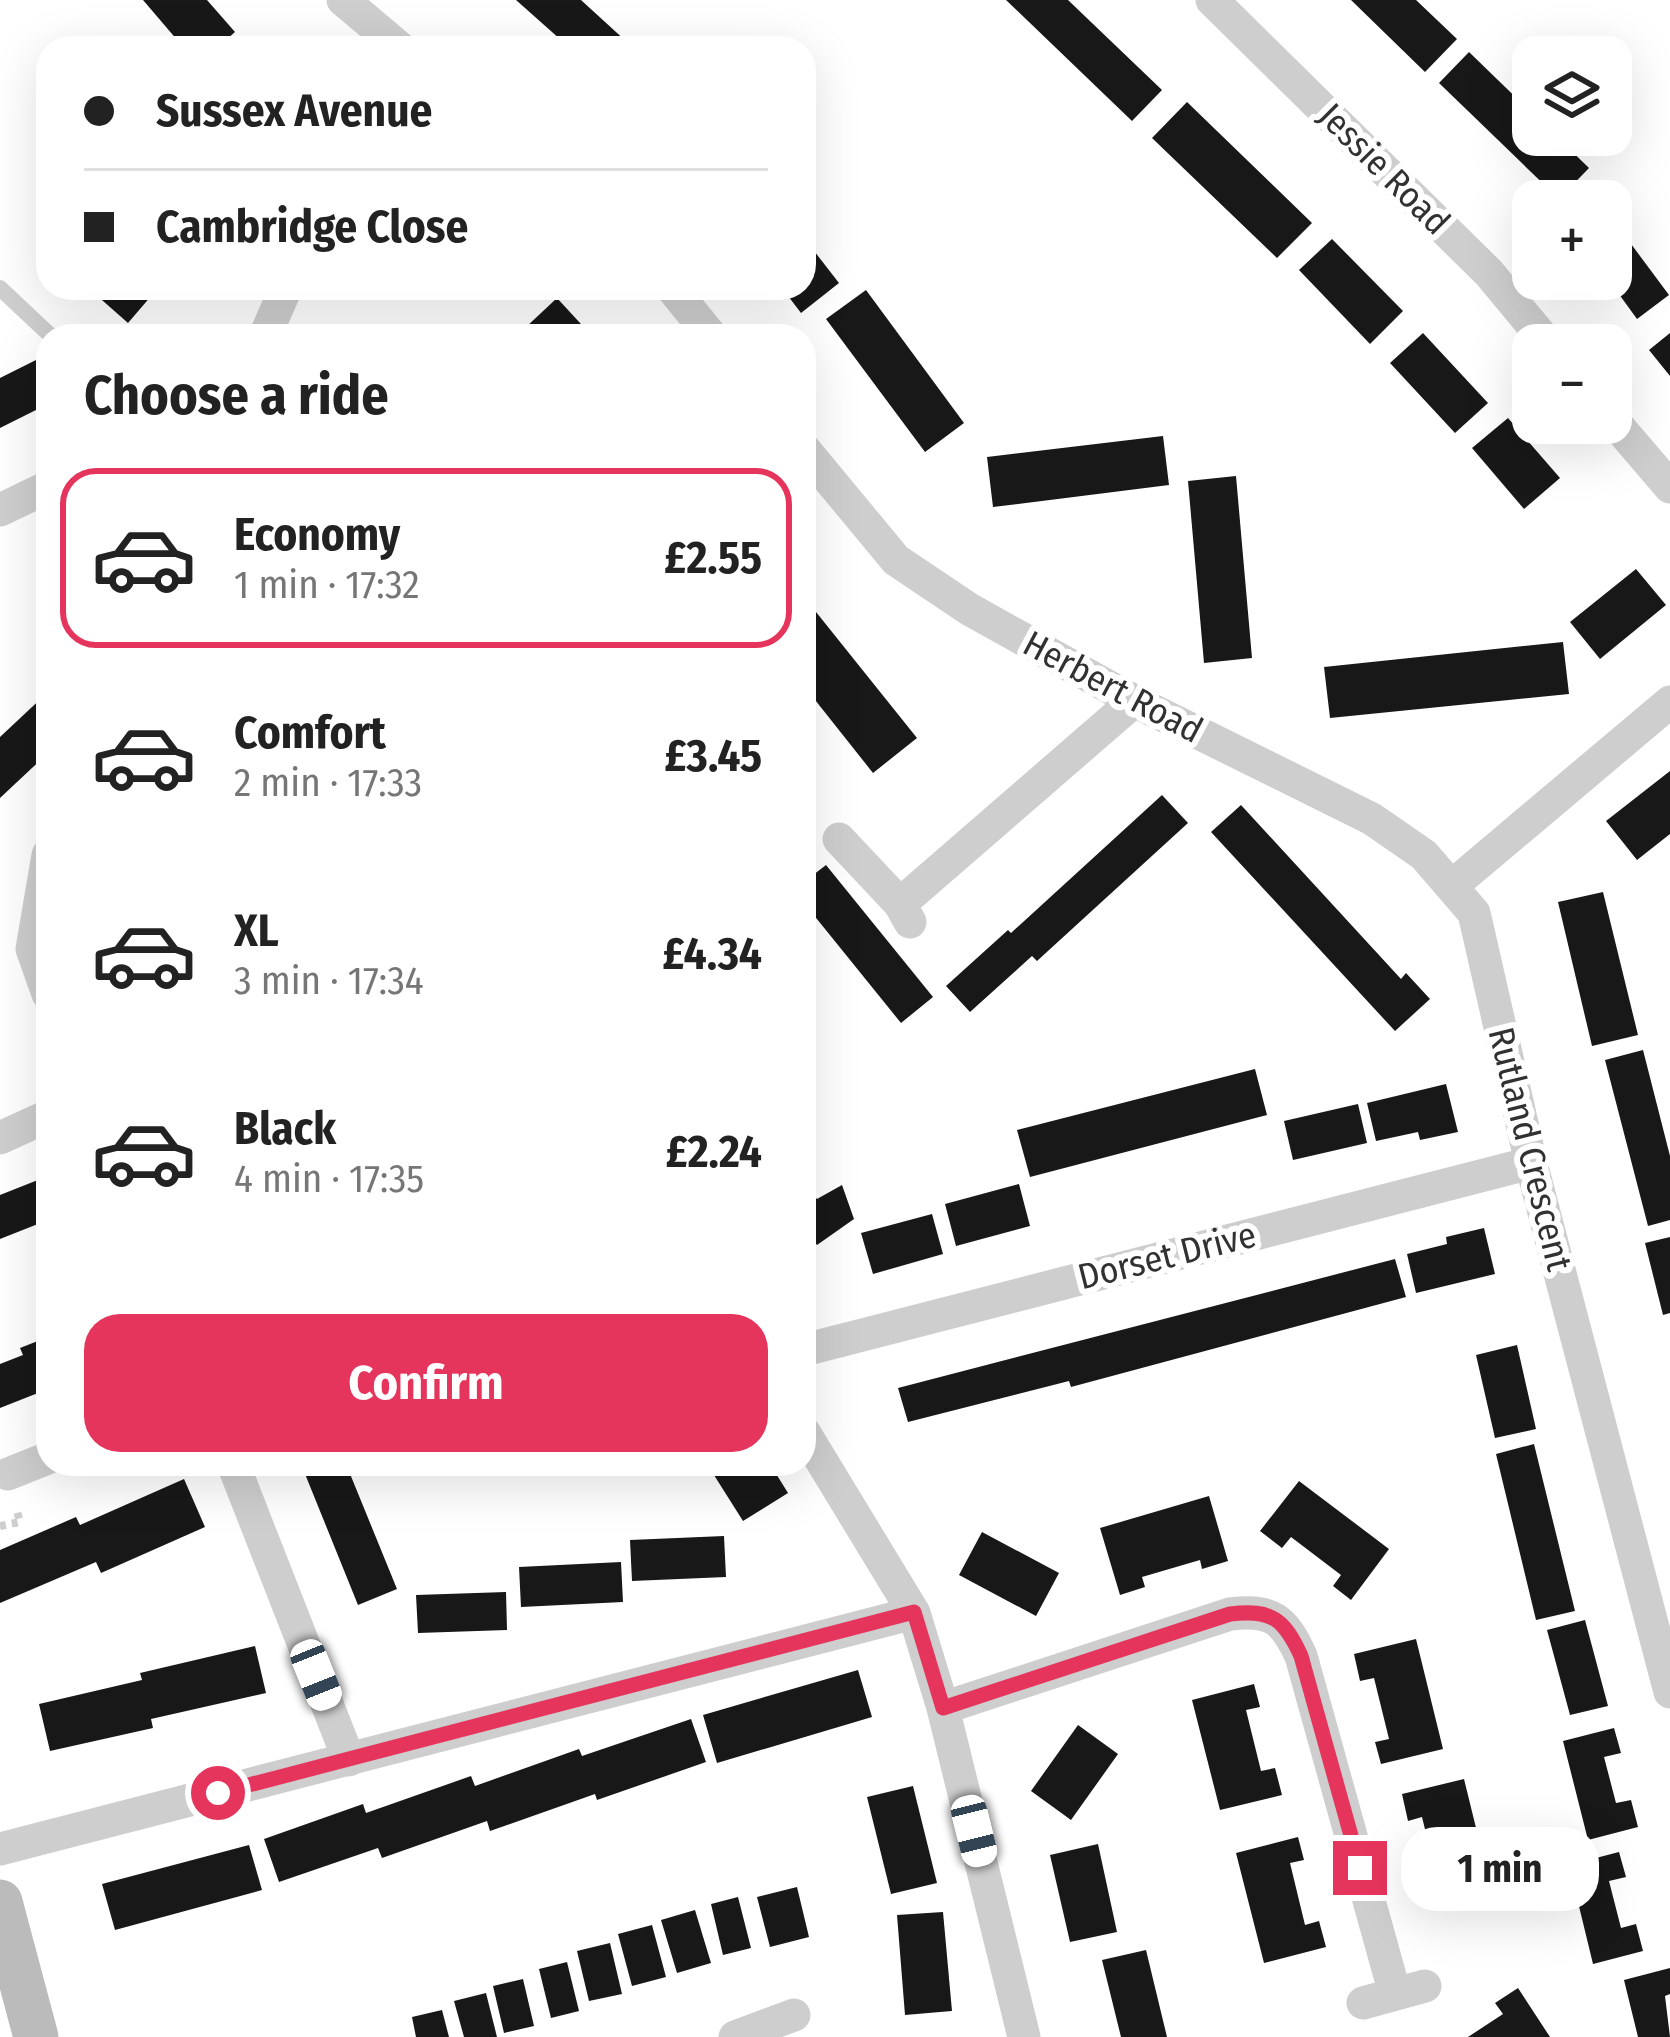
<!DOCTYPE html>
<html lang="en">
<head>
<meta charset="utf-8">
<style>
	body { margin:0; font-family:"Fira Sans Condensed",sans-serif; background:#f2f2f2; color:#222; height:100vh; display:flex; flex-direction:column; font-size:45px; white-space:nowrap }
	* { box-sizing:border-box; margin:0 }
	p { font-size:39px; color:#767676 }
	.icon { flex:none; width:66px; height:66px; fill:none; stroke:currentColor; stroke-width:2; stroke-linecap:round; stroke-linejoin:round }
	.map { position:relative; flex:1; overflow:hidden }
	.sheet { position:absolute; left:36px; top:324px; width:780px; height:1152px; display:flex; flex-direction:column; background:#fff; border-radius:36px; box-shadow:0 12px 48px #0002 }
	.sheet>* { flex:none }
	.guide { position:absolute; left:36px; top:36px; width:780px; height:264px; border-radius:36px; box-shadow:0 12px 48px #0002; display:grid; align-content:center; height:264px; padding:0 48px; background:#fff }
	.buttons { position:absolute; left:1512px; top:36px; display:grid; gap:24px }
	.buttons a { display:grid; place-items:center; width:120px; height:120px; border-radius:24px; background:#fff; box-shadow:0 12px 48px #0002; font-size:60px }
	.end { position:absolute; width:54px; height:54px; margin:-27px; border:15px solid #e6355c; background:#fff; box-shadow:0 0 0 6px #fff }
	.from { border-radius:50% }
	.bubble { position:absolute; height:84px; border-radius:36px; background:#fff; box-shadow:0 12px 48px #0002; font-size:39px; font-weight:700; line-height:84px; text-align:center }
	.car { position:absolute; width:36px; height:72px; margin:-36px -18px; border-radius:15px; box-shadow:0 0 9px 3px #0007; background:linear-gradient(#fff 24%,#345 0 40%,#fff 0 76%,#345 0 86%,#fff 0) }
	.guide b { display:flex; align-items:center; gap:42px; height:114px; font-size:45px }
	.guide b+b { border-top:3px solid #e0e0e0 }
	.guide i { width:30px; height:30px; background:#222 }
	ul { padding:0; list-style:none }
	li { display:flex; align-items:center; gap:36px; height:180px; margin:0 24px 18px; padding:0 24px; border:6px solid transparent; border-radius:36px }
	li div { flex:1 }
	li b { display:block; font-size:45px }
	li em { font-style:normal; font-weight:700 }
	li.active { border-color:#e6355c }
	li>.icon { width:108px; height:108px; stroke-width:1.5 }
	h2 { padding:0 48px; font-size:54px; line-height:144px }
	.button { display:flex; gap:24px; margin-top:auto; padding:24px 48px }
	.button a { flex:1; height:138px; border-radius:36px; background:#e6355c; color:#fff; font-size:48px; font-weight:700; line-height:138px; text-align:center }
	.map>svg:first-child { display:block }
	.building { fill:#181818 }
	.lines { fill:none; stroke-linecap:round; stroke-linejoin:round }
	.path { stroke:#cecece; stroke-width:8; stroke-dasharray:6 6; stroke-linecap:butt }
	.lane { stroke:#cecece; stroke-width:16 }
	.street { stroke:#cecece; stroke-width:33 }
	.secondary { stroke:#bbb; stroke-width:45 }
	.route { stroke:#e6355c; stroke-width:15 }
	.labels { text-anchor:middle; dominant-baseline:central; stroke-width:12; stroke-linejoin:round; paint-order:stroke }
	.street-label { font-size:36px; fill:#313131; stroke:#fff }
</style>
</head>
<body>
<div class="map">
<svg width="1670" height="2037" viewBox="0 0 1670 2037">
	<rect width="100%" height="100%" fill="#fff"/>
	<!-- building -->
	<path class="building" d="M 143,0 L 207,0 L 235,32 L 217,48 L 184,48 Z
		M 516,0 L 581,0 L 628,43 L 624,48 L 570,48 Z
		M 1006,0 L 1068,0 L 1162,90 L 1132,121 Z
		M 1351,0 L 1416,0 L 1457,39 L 1425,72 Z
		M 1469,52 L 1533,114 L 1533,135 L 1555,135 L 1589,168 L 1559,199 L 1439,83 Z
		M 1187,102 L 1312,223 L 1277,258 L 1152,138 Z
		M 1611,217 L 1669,295 L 1637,319 L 1608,279 L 1611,279 Z
		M 804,238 L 839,283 L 801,313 L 782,288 L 804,288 Z
		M 1332,239 L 1403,311 L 1370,344 L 1299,270 Z
		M 98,288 L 158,288 L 128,323 L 94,293 Z
		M 866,290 L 964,423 L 925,452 L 826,319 Z
		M 557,298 L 592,336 L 532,336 L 525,328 Z
		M 1423,333 L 1488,403 L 1455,433 L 1390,363 Z
		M 1670,333 L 1670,376 L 1649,350 Z
		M 48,354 L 48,404 L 0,428 L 0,378 Z
		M 1508,418 L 1560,478 L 1524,509 L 1472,448 Z
		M 1163,436 L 1169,485 L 993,507 L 987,457 Z
		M 1236,476 L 1252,658 L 1204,663 L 1188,481 Z
		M 1636,569 L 1666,605 L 1600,659 L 1570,622 Z
		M 804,597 L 917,738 L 873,773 L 804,686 Z
		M 1563,642 L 1569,694 L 1330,718 L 1324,667 Z
		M 48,692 L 48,753 L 0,798 L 0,737 Z
		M 1670,771 L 1670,834 L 1637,860 L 1606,821 Z
		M 1162,795 L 1188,823 L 1037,961 L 1032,956 L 970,1012 L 946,986 L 1008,930 L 1011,933 Z
		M 1241,805 L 1401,979 L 1406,973 L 1430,999 L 1395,1031 L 1211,832 Z
		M 826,865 L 933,997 L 901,1023 L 804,903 L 804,882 Z
		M 1603,892 L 1638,1035 L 1592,1046 L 1558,902 Z
		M 1643,1050 L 1670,1156 L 1670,1220 L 1648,1226 L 1605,1060 Z
		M 1255,1069 L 1267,1115 L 1030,1177 L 1017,1130 Z
		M 1446,1084 L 1458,1132 L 1420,1140 L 1418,1132 L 1376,1141 L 1367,1103 Z
		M 1358,1104 L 1367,1143 L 1293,1160 L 1284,1121 Z
		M 48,1176 L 48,1220 L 0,1239 L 0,1195 Z
		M 1019,1184 L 1030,1226 L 956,1246 L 945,1204 Z
		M 804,1185 L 817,1199 L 842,1185 L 854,1219 L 817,1245 L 804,1229 Z
		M 932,1214 L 943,1254 L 873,1274 L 861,1233 Z
		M 1484,1228 L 1495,1274 L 1416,1293 L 1407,1254 L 1447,1244 L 1446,1237 Z
		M 1670,1237 L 1670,1313 L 1663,1315 L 1645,1243 Z
		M 1395,1259 L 1406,1297 L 1071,1387 L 1069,1381 L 908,1422 L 898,1388 Z
		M 48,1337 L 48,1381 L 36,1386 L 38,1393 L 0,1408 L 0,1364 L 23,1355 L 20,1348 Z
		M 1517,1345 L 1536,1429 L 1495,1438 L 1476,1355 Z
		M 1534,1444 L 1575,1611 L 1536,1620 L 1496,1454 Z
		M 301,1464 L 346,1464 L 397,1589 L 358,1605 Z
		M 707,1464 L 770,1464 L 788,1493 L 743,1521 Z
		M 184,1479 L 205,1527 L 101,1573 L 96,1562 L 0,1603 L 0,1550 L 76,1517 L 80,1525 Z
		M 1299,1481 L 1389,1549 L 1351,1600 L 1333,1586 L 1341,1575 L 1291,1537 L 1282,1548 L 1260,1531 Z
		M 1209,1496 L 1228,1561 L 1202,1569 L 1200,1560 L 1142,1577 L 1145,1587 L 1120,1595 L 1100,1528 Z
		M 982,1532 L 1059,1573 L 1036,1616 L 959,1575 Z
		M 724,1536 L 726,1577 L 632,1581 L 630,1540 Z
		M 621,1562 L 623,1602 L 521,1607 L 519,1567 Z
		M 506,1592 L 507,1630 L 418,1633 L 416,1595 Z
		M 1585,1620 L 1608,1706 L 1570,1715 L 1547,1630 Z
		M 1416,1639 L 1443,1749 L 1381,1764 L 1375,1742 L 1389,1739 L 1374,1678 L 1360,1681 L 1354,1654 Z
		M 255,1646 L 266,1693 L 151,1719 L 153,1728 L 50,1751 L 39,1704 L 142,1680 L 140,1673 Z
		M 858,1670 L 872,1717 L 717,1763 L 703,1715 Z
		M 1254,1684 L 1260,1707 L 1246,1710 L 1261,1771 L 1275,1768 L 1282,1795 L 1220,1810 L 1192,1700 Z
		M 691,1719 L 706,1762 L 597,1800 L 595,1794 L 490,1831 L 487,1821 L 382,1858 L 378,1848 L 279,1882 L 264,1839 L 363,1804 L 366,1813 L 471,1776 L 475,1786 L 579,1749 L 582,1756 Z
		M 1078,1725 L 1118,1754 L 1071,1820 L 1031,1791 Z
		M 1614,1728 L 1621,1753 L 1604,1757 L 1616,1803 L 1631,1800 L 1638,1827 L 1588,1840 L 1563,1741 Z
		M 1464,1779 L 1491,1889 L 1429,1904 L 1423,1882 L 1437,1878 L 1422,1817 L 1408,1821 L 1402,1794 Z
		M 913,1786 L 937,1883 L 891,1894 L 867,1797 Z
		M 1298,1837 L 1304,1860 L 1290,1863 L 1305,1925 L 1319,1921 L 1326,1947 L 1264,1963 L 1236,1853 Z
		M 1098,1844 L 1117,1932 L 1070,1942 L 1050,1855 Z
		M 249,1845 L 262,1890 L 115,1930 L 102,1884 Z
		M 1619,1852 L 1626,1877 L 1609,1881 L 1621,1928 L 1636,1924 L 1643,1951 L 1593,1964 L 1569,1865 Z
		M 797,1887 L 809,1937 L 770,1947 L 757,1897 Z
		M 738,1897 L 751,1948 L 723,1955 L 711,1904 Z
		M 695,1910 L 711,1963 L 677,1973 L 661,1920 Z
		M 943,1912 L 952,2011 L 905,2015 L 897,1915 Z
		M 652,1925 L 666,1977 L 632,1986 L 618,1934 Z
		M 610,1943 L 622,1994 L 589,2001 L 577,1951 Z
		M 1146,1950 L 1167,2037 L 1121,2037 L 1102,1960 Z
		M 567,1962 L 579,2011 L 551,2018 L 539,1969 Z
		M 1670,1968 L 1670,1994 L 1665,1996 L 1670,2037 L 1638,2037 L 1624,1980 Z
		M 523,1979 L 534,2026 L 504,2033 L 493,1986 Z
		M 1518,1988 L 1550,2037 L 1468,2037 L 1503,2014 L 1495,2003 Z
		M 486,1993 L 497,2037 L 464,2037 L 454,2001 Z
		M 442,2010 L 449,2037 L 416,2037 L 412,2017 Z"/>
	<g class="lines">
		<!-- path -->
		<path class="path" d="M 0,1526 L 20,1522 L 16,1508"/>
		<!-- lane -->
		<path class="lane" d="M 0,288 L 51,336"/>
		<!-- street -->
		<path class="street" d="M 343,0 L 400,48
			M 1212,0 L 1489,273 L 1549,345
			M 672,288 L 711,336
			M 265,336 L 286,288
			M 1611,418 L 1670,487
			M 804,449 L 896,560 L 969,609 L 1134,701 L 1372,819 L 1424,855 L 1474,913 L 1531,1163 L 1670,1692
			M 0,510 L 48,487
			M 839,839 L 900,904 L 910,922
			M 48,855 L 32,949 L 48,994
			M 1453,885 L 1670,702
			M 900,904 L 1134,701
			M 0,1138 L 48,1116
			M 804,1350 L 1531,1163
			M 804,1432 L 914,1613 L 943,1708 L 1024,2037
			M 233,1464 L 349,1760
			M 8,1474 L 48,1458
			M 943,1708 L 1230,1614 C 1272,1609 1284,1619 1301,1656 L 1395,1994
			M 0,1849 L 914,1613
			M 1363,2003 L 1425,1986
			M 735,2037 L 794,2015"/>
		<!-- secondary -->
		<path class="secondary" d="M 0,1902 L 36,2037"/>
	</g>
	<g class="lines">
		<!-- route -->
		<path class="route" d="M 218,1793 L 914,1612 L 943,1708 L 1230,1614 C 1272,1609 1284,1619 1301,1656 L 1360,1868"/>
	</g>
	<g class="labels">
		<!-- street labels -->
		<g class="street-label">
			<text transform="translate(1384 169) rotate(45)">Jessie Road</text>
			<text transform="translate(1113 687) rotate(28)">Herbert Road</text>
			<text transform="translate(1530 1149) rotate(76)">Rutland Crescent</text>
			<text transform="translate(1167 1256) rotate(-14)">Dorset Drive</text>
		</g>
	</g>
</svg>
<div class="buttons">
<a><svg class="icon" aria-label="layers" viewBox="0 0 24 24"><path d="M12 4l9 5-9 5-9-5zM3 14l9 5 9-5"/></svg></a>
<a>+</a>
<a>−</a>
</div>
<i class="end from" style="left:218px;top:1793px"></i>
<i class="end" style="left:1360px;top:1868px"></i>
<div class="bubble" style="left:1401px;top:1827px;width:198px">1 min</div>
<i class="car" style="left:316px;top:1675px;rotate:158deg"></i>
<i class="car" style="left:974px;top:1831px;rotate:166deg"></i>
<div class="guide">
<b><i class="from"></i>Sussex Avenue</b>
<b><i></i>Cambridge Close</b>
</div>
<section class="sheet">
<h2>Choose a ride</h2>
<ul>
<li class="active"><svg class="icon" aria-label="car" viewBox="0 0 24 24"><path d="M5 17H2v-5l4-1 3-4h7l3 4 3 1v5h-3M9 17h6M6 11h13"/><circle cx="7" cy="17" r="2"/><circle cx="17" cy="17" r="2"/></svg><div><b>Economy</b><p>1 min · 17:32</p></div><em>£2.55</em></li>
<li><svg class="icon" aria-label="car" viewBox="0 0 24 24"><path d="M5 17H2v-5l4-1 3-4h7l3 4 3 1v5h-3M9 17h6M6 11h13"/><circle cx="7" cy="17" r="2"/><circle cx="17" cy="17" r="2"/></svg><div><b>Comfort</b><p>2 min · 17:33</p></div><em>£3.45</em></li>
<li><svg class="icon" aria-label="car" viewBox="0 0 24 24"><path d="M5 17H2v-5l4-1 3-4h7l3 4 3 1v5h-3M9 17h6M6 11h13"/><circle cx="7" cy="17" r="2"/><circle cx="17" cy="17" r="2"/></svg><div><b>XL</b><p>3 min · 17:34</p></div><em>£4.34</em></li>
<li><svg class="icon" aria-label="car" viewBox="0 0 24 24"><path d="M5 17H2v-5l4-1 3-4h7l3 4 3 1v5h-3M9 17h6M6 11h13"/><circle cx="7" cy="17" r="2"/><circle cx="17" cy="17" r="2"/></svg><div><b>Black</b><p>4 min · 17:35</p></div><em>£2.24</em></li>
</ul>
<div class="button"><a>Confirm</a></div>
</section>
</div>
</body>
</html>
